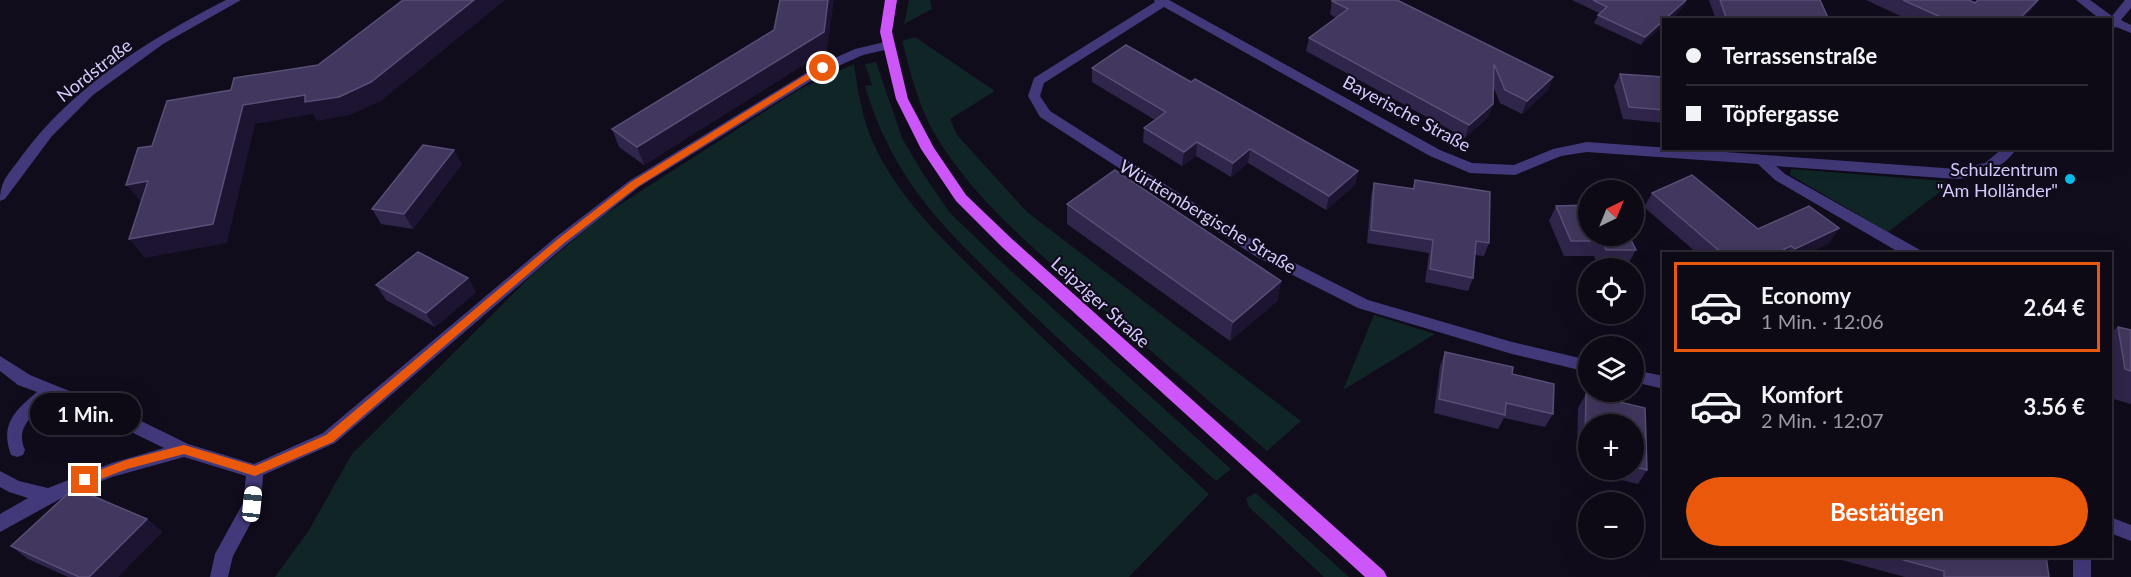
<!DOCTYPE html>
<html lang="de">
<head>
<meta charset="utf-8">
<style>
	body { margin:0; font-family:Lato,sans-serif; background:#1b1722; color:#f1f3f6; height:100vh; display:flex; flex-direction:column; font-size:22px; white-space:nowrap }
	* { box-sizing:border-box; margin:0 }
	p { font-size:20px; color:#9a9aa0 }
	.icon { flex:none; width:33px; height:33px; fill:none; stroke:currentColor; stroke-width:2; stroke-linecap:round; stroke-linejoin:round }
	.map { position:relative; flex:1; overflow:hidden }
	.details { position:absolute; left:1662px; top:252px; width:450px; height:306px; display:flex; flex-direction:column; background:#0d0915; border-radius:0px; box-shadow:0 6px 24px #0002,0 0 0 2px #2d2a34 }
	.details>* { flex:none }
	.guide { position:absolute; left:1662px; top:18px; width:450px; height:132px; border-radius:0px; box-shadow:0 6px 24px #0002,0 0 0 2px #2d2a34; display:grid; align-content:center; height:132px; padding:0 24px; background:#0d0915 }
	.needle { width:39px; rotate:43deg }
	.controls { position:absolute; left:1578px; top:180px; display:grid; gap:12px }
	.controls a { display:grid; place-items:center; width:66px; height:66px; border-radius:50%; background:#0d0915; box-shadow:0 6px 24px #0002,0 0 0 2px #2d2a34; font-size:30px }
	.end { position:absolute; width:27px; height:27px; margin:-14px; border:8px solid #ea580c; background:#fff; box-shadow:0 0 0 3px #fff }
	.from { border-radius:50% }
	.bubble { position:absolute; height:42px; border-radius:21px; background:#0d0915; box-shadow:0 6px 24px #0002,0 0 0 2px #2d2a34; font-size:20px; font-weight:700; line-height:42px; text-align:center }
	.car { position:absolute; width:18px; height:36px; margin:-18px -9px; border-radius:8px; box-shadow:0 0 4px 2px #0007; background:linear-gradient(#fff 24%,#345 0 40%,#fff 0 76%,#345 0 86%,#fff 0) }
	.guide b { display:flex; align-items:center; gap:21px; height:57px; font-size:22px }
	.guide b+b { border-top:2px solid #2d2a34 }
	.guide i { width:15px; height:15px; background:#f1f3f6 }
	ul { padding:10px 0 0; list-style:none }
	li { display:flex; align-items:center; gap:18px; height:90px; margin:0 12px 9px; padding:0 12px; border:3px solid transparent; border-radius:0px }
	li div { flex:1 }
	li b { display:block; font-size:22px }
	li em { font-style:normal; font-weight:700 }
	li.on { border-color:#ea580c }
	li>.icon { width:54px; height:54px; stroke-width:1.5 }
	.button { display:flex; gap:12px; margin-top:auto; padding:12px 24px }
	.button a { flex:1; height:69px; border-radius:36px; background:#ea580c; color:#fff; font-size:24px; font-weight:700; line-height:69px; text-align:center }
	.map>svg:first-child { display:block }
	.green { fill:#102526 }
	.lines { fill:none; stroke-linecap:round; stroke-linejoin:round }
	.minor { fill:#42397a; fill-rule:evenodd }
	.major { fill:#cc56f8; fill-rule:evenodd }
	.wall { fill:#30254a }
	.shaded-wall { fill:#1c1430 }
	.building { fill:#42375e; stroke:#594e77; stroke-width:1.5 }
	.route { fill:#ea580c }
	.poi-dot { fill:#09bbe9; stroke:#110c1c; stroke-width:2 }
	.labels { text-anchor:middle; dominant-baseline:central; stroke-width:4.5; stroke-linejoin:round; paint-order:stroke }
	.street-label { font-size:18px; fill:#d5cafd; stroke:#110c1c }
	.poi-label { font-size:18px; fill:#d5cafd; stroke:#110c1c; text-anchor:end }
</style>
</head>
<body>
<div class="map">
<svg width="2131" height="577" viewBox="0 0 2131 577">
	<rect width="100%" height="100%" fill="#110c1c"/>
	<!-- green -->
	<path class="green" d="M 909,0 L 930,0 L 932,9 L 904,24 Z
		M 915,37 L 995,91 L 950,119 L 957,135 L 1027,212 L 1301,421 L 1267,451 C 1210,402 1152,352 1095,302 C 1036,250 973,200 933,131 C 918,104 910,71 902,41 Z
		M 876,62 L 902,138 L 922,172 L 950,213 L 997,258 L 1231,469 L 1216,481 C 1153,424 1089,368 1028,310 C 954,237 896,190 865,86 L 872,85 L 865,64 Z
		M 854,64 C 858,93 863,124 877,151 C 905,207 954,250 997,293 C 1066,362 1138,427 1209,494 L 1129,577 L 275,577 L 309,530 L 352,454 L 531,276 L 602,216 L 800,89 Z
		M 1791,169 L 1943,181 L 1949,185 L 1888,232 L 1790,175 Z
		M 1374,315 L 1435,334 L 1343,390 Z
		M 1256,493 L 1349,577 L 1324,577 L 1249,507 L 1246,498 Z"/>
	<g class="lines">
		<!-- minor -->
		<path class="minor" d="M 226,0 L 241,0 L 163,44 L 93,95 L 52,136 L 5,199 L 0,201 C 0,180 9,174 21,157 C 73,86 148,40 226,0 Z
			M 1154,0 L 1169,0 L 1440,150 L 1472,163 L 1514,165 L 1553,149 L 1587,142 L 1957,169 L 1985,163 L 2003,148 L 2017,148 C 2003,169 1981,177 1957,179 L 1776,166 L 1785,174 L 1920,250 L 1922,254 L 1902,254 L 1775,180 L 1758,164 L 1587,152 L 1561,156 L 1515,175 L 1470,173 L 1430,156 L 1164,7 L 1044,83 L 1040,96 L 1050,111 L 1265,248 L 1368,300 L 1512,342 L 1588,360 L 1588,372 L 1512,354 L 1358,308 L 1255,256 L 1040,117 L 1028,96 L 1034,78 L 1155,2 Z
			M 2076,0 L 2090,0 L 2112,16 L 2125,0 L 2131,0 L 2131,8 L 2121,20 L 2131,25 L 2131,33 L 2116,27 L 2110,30 L 2110,20 L 2101,20 Z
			M 889,41 L 895,45 L 893,48 L 863,55 L 827,71 L 639,187 L 566,245 L 335,443 L 263,475 L 261,504 L 233,556 L 228,577 L 210,577 L 215,554 L 243,503 L 246,476 L 184,457 L 112,477 L 71,493 L 0,532 L 0,514 L 28,498 L 9,492 L 0,487 L 0,471 L 19,481 L 48,488 L 112,463 L 164,448 L 121,427 L 52,399 C 35,412 14,427 25,450 L 23,455 L 17,457 L 11,455 C 0,425 14,411 37,392 L 18,385 L 0,371 L 0,356 L 30,375 L 133,417 L 188,444 L 254,464 L 323,433 L 556,237 L 629,181 L 819,65 L 855,49 Z
			M 1634,370 L 1664,376 L 1664,389 L 1634,382 Z
			M 2110,517 L 2131,525 L 2131,541 L 2110,533 Z
			M 2073,556 L 2091,556 L 2091,577 L 2073,577 Z"/>
		<!-- major -->
		<path class="major" d="M 885,0 L 897,0 L 892,32 L 908,99 L 934,148 L 966,195 L 1012,239 L 1384,571 L 1387,577 L 1365,577 L 1002,247 L 956,201 L 921,149 L 896,99 L 880,32 Z"/>
	</g>
	<!-- wall -->
	<path class="wall" d="M 1572,0 L 1687,0 L 1683,7 L 1670,20 L 1664,20 L 1641,45 L 1594,23 L 1599,13 Z
		M 1709,0 L 1720,0 L 1829,20 L 1716,20 Z
		M 1866,0 L 1969,0 L 1975,3 L 1978,0 L 2039,0 L 2032,9 L 2022,20 L 1909,20 Z
		M 1332,1 L 1553,77 L 1548,90 L 1522,114 L 1500,103 L 1493,86 L 1493,104 L 1488,117 L 1465,138 L 1306,51 L 1309,38 L 1336,18 L 1330,14 Z
		M 827,50 L 644,165 L 619,147 L 612,129 Z
		M 1092,68 L 1191,82 L 1358,171 L 1355,185 L 1326,210 L 1248,163 L 1231,177 L 1196,156 L 1182,166 L 1143,142 L 1144,128 L 1155,120 L 1092,82 Z
		M 1620,74 L 1664,77 L 1664,123 L 1623,119 L 1614,86 Z
		M 462,164 L 413,229 L 381,224 L 372,209 Z
		M 1415,180 L 1489,243 L 1484,256 L 1475,255 L 1473,278 L 1468,291 L 1425,282 L 1429,253 L 1367,243 L 1371,196 L 1374,183 L 1412,189 Z
		M 1652,193 L 1758,229 L 1839,228 L 1829,243 L 1806,254 L 1698,254 L 1644,207 Z
		M 1067,204 L 1281,281 L 1277,301 L 1230,341 L 1067,224 Z
		M 1556,206 L 1636,250 L 1628,264 L 1598,265 L 1594,256 L 1564,256 L 1549,221 Z
		M 468,278 L 476,292 L 435,327 L 386,300 L 376,285 Z
		M 2118,327 L 2131,330 L 2131,404 L 2110,398 L 2110,333 Z
		M 1445,352 L 1512,374 L 1553,414 L 1545,427 L 1504,418 L 1498,429 L 1434,413 L 1440,366 Z
		M 1586,394 L 1645,408 L 1647,470 L 1638,484 L 1600,475 L 1600,470 L 1634,470 L 1634,424 L 1588,424 L 1588,460 L 1577,457 L 1578,408 Z
		M 147,519 L 162,532 L 118,577 L 68,577 L 28,559 L 11,546 Z
		M 1827,556 L 2046,556 L 2049,577 L 1905,577 Z"/>
	<!-- shaded-wall -->
	<path class="shaded-wall" d="M 474,0 L 505,0 L 381,101 L 350,115 L 317,121 L 313,114 L 255,124 L 227,243 L 145,258 L 129,239 L 243,105 Z
		M 828,0 L 834,0 L 827,50 L 644,165 L 637,147 Z
		M 1686,0 L 1683,7 L 1670,20 L 1664,20 Z
		M 2038,0 L 2039,0 L 2032,9 L 2022,20 L 2018,20 Z
		M 1664,20 L 1664,25 L 1641,45 L 1645,37 Z
		M 1553,77 L 1548,90 L 1522,114 L 1527,101 Z
		M 1493,104 L 1488,117 L 1465,138 L 1469,125 Z
		M 1197,142 L 1196,156 L 1182,166 L 1184,152 Z
		M 1250,149 L 1248,163 L 1231,177 L 1233,163 Z
		M 454,150 L 462,164 L 413,229 L 404,214 Z
		M 1358,171 L 1355,185 L 1326,210 L 1329,196 Z
		M 148,181 L 142,203 L 126,185 Z
		M 1839,228 L 1829,243 L 1806,254 L 1792,254 L 1795,249 Z
		M 1791,246 L 1786,254 L 1775,254 Z
		M 468,278 L 476,292 L 435,327 L 426,313 Z
		M 1281,281 L 1277,301 L 1230,341 L 1233,322 Z
		M 147,519 L 162,532 L 118,577 L 89,577 Z"/>
	<!-- building -->
	<path class="building" d="M 403,0 L 474,0 L 371,82 L 339,97 L 305,102 L 305,95 L 243,105 L 213,224 L 129,239 L 148,181 L 126,185 L 138,148 L 152,146 L 167,101 L 231,90 L 234,78 L 318,65 Z
		M 780,0 L 828,0 L 824,32 L 637,147 L 612,129 L 774,30 Z
		M 1334,0 L 1397,0 L 1553,77 L 1527,101 L 1505,90 L 1494,64 L 1493,104 L 1469,125 L 1309,38 L 1348,9 L 1332,1 Z
		M 1593,0 L 1686,0 L 1645,37 L 1598,15 L 1607,7 Z
		M 1720,0 L 1820,0 L 1829,20 L 1727,20 Z
		M 1903,0 L 1969,0 L 1975,3 L 1978,0 L 2038,0 L 2018,20 L 1947,20 Z
		M 1126,45 L 1191,82 L 1195,79 L 1358,171 L 1329,196 L 1250,149 L 1233,163 L 1197,142 L 1184,152 L 1144,128 L 1166,112 L 1092,68 Z
		M 1620,74 L 1664,77 L 1664,110 L 1629,107 Z
		M 423,145 L 454,150 L 404,214 L 372,209 Z
		M 1115,170 L 1281,281 L 1233,322 L 1067,204 Z
		M 1692,175 L 1758,229 L 1809,206 L 1839,228 L 1795,249 L 1791,246 L 1775,254 L 1723,254 L 1652,193 Z
		M 1415,180 L 1490,192 L 1489,243 L 1476,241 L 1473,278 L 1430,269 L 1433,240 L 1371,230 L 1374,183 L 1414,189 Z
		M 1588,205 L 1588,236 L 1629,236 L 1636,250 L 1606,250 L 1602,241 L 1571,241 L 1556,206 Z
		M 418,252 L 468,278 L 426,313 L 376,285 Z
		M 2118,327 L 2131,330 L 2131,371 L 2125,369 Z
		M 1445,352 L 1513,367 L 1512,374 L 1554,384 L 1553,414 L 1506,403 L 1505,415 L 1439,399 Z
		M 1586,394 L 1645,408 L 1647,470 L 1634,467 L 1634,424 L 1588,424 L 1588,444 L 1585,443 Z
		M 74,488 L 147,519 L 89,577 L 79,577 L 11,546 Z
		M 1889,556 L 2046,556 L 2049,577 L 1944,577 L 1944,571 Z"/>
	<!-- route -->
	<path class="route" d="M 820,66 L 827,68 L 637,187 L 564,243 L 333,442 L 255,476 L 184,454 L 127,469 L 85,485 L 81,484 L 81,477 L 126,460 L 184,445 L 255,466 L 326,435 L 558,239 L 631,182 Z"/>
	<!-- markers -->
	<circle class="poi-dot" cx="2070" cy="179" r="6"/>
	<g class="labels">
		<!-- street labels -->
		<g class="street-label">
			<text transform="translate(94 70) rotate(-38)">Nordstraße</text>
			<text transform="translate(1407 113) rotate(28)">Bayerische Straße</text>
			<text transform="translate(1208 216) rotate(31)">Württembergische Straße</text>
			<text transform="translate(1101 302) rotate(42)">Leipziger Straße</text>
		</g>
		<!-- poi labels -->
		<g class="poi-label">
			<text x="2058" y="169">Schulzentrum<tspan x="2058" dy="21">"Am Holländer"</tspan></text>
		</g>
	</g>
</svg>
<div class="controls">
<a><svg class="needle" viewBox="-14 -14 28 28"><path d="M0-13l5 13h-10z" fill="#e53935"/><path d="M0 13l5-13h-10z" fill="#9a9aa0"/></svg></a>
<a><svg class="icon" aria-label="locate" viewBox="0 0 24 24"><circle cx="12" cy="12" r="6"/><path d="M12 2v4M12 18v4M2 12h4M18 12h4"/></svg></a>
<a><svg class="icon" aria-label="layers" viewBox="0 0 24 24"><path d="M12 4l9 5-9 5-9-5zM3 14l9 5 9-5"/></svg></a>
<a>+</a>
<a>−</a>
</div>
<i class="end from" style="left:823px;top:68px"></i>
<i class="end" style="left:85px;top:480px"></i>
<div class="bubble" style="left:30px;top:393px;width:111px">1 Min.</div>
<i class="car" style="left:252px;top:504px;rotate:6deg"></i>
<div class="guide">
<b><i class="from"></i>Terrassenstraße</b>
<b><i></i>Töpfergasse</b>
</div>
<section class="details">
<ul>
<li class="on"><svg class="icon" aria-label="car" viewBox="0 0 24 24"><path d="M5 17H2v-5l4-1 3-4h7l3 4 3 1v5h-3M9 17h6M6 11h13"/><circle cx="7" cy="17" r="2"/><circle cx="17" cy="17" r="2"/></svg><div><b>Economy</b><p>1 Min. · 12:06</p></div><em>2.64 €</em></li>
<li><svg class="icon" aria-label="car" viewBox="0 0 24 24"><path d="M5 17H2v-5l4-1 3-4h7l3 4 3 1v5h-3M9 17h6M6 11h13"/><circle cx="7" cy="17" r="2"/><circle cx="17" cy="17" r="2"/></svg><div><b>Komfort</b><p>2 Min. · 12:07</p></div><em>3.56 €</em></li>
</ul>
<div class="button"><a>Bestätigen</a></div>
</section>
</div>
</body>
</html>
